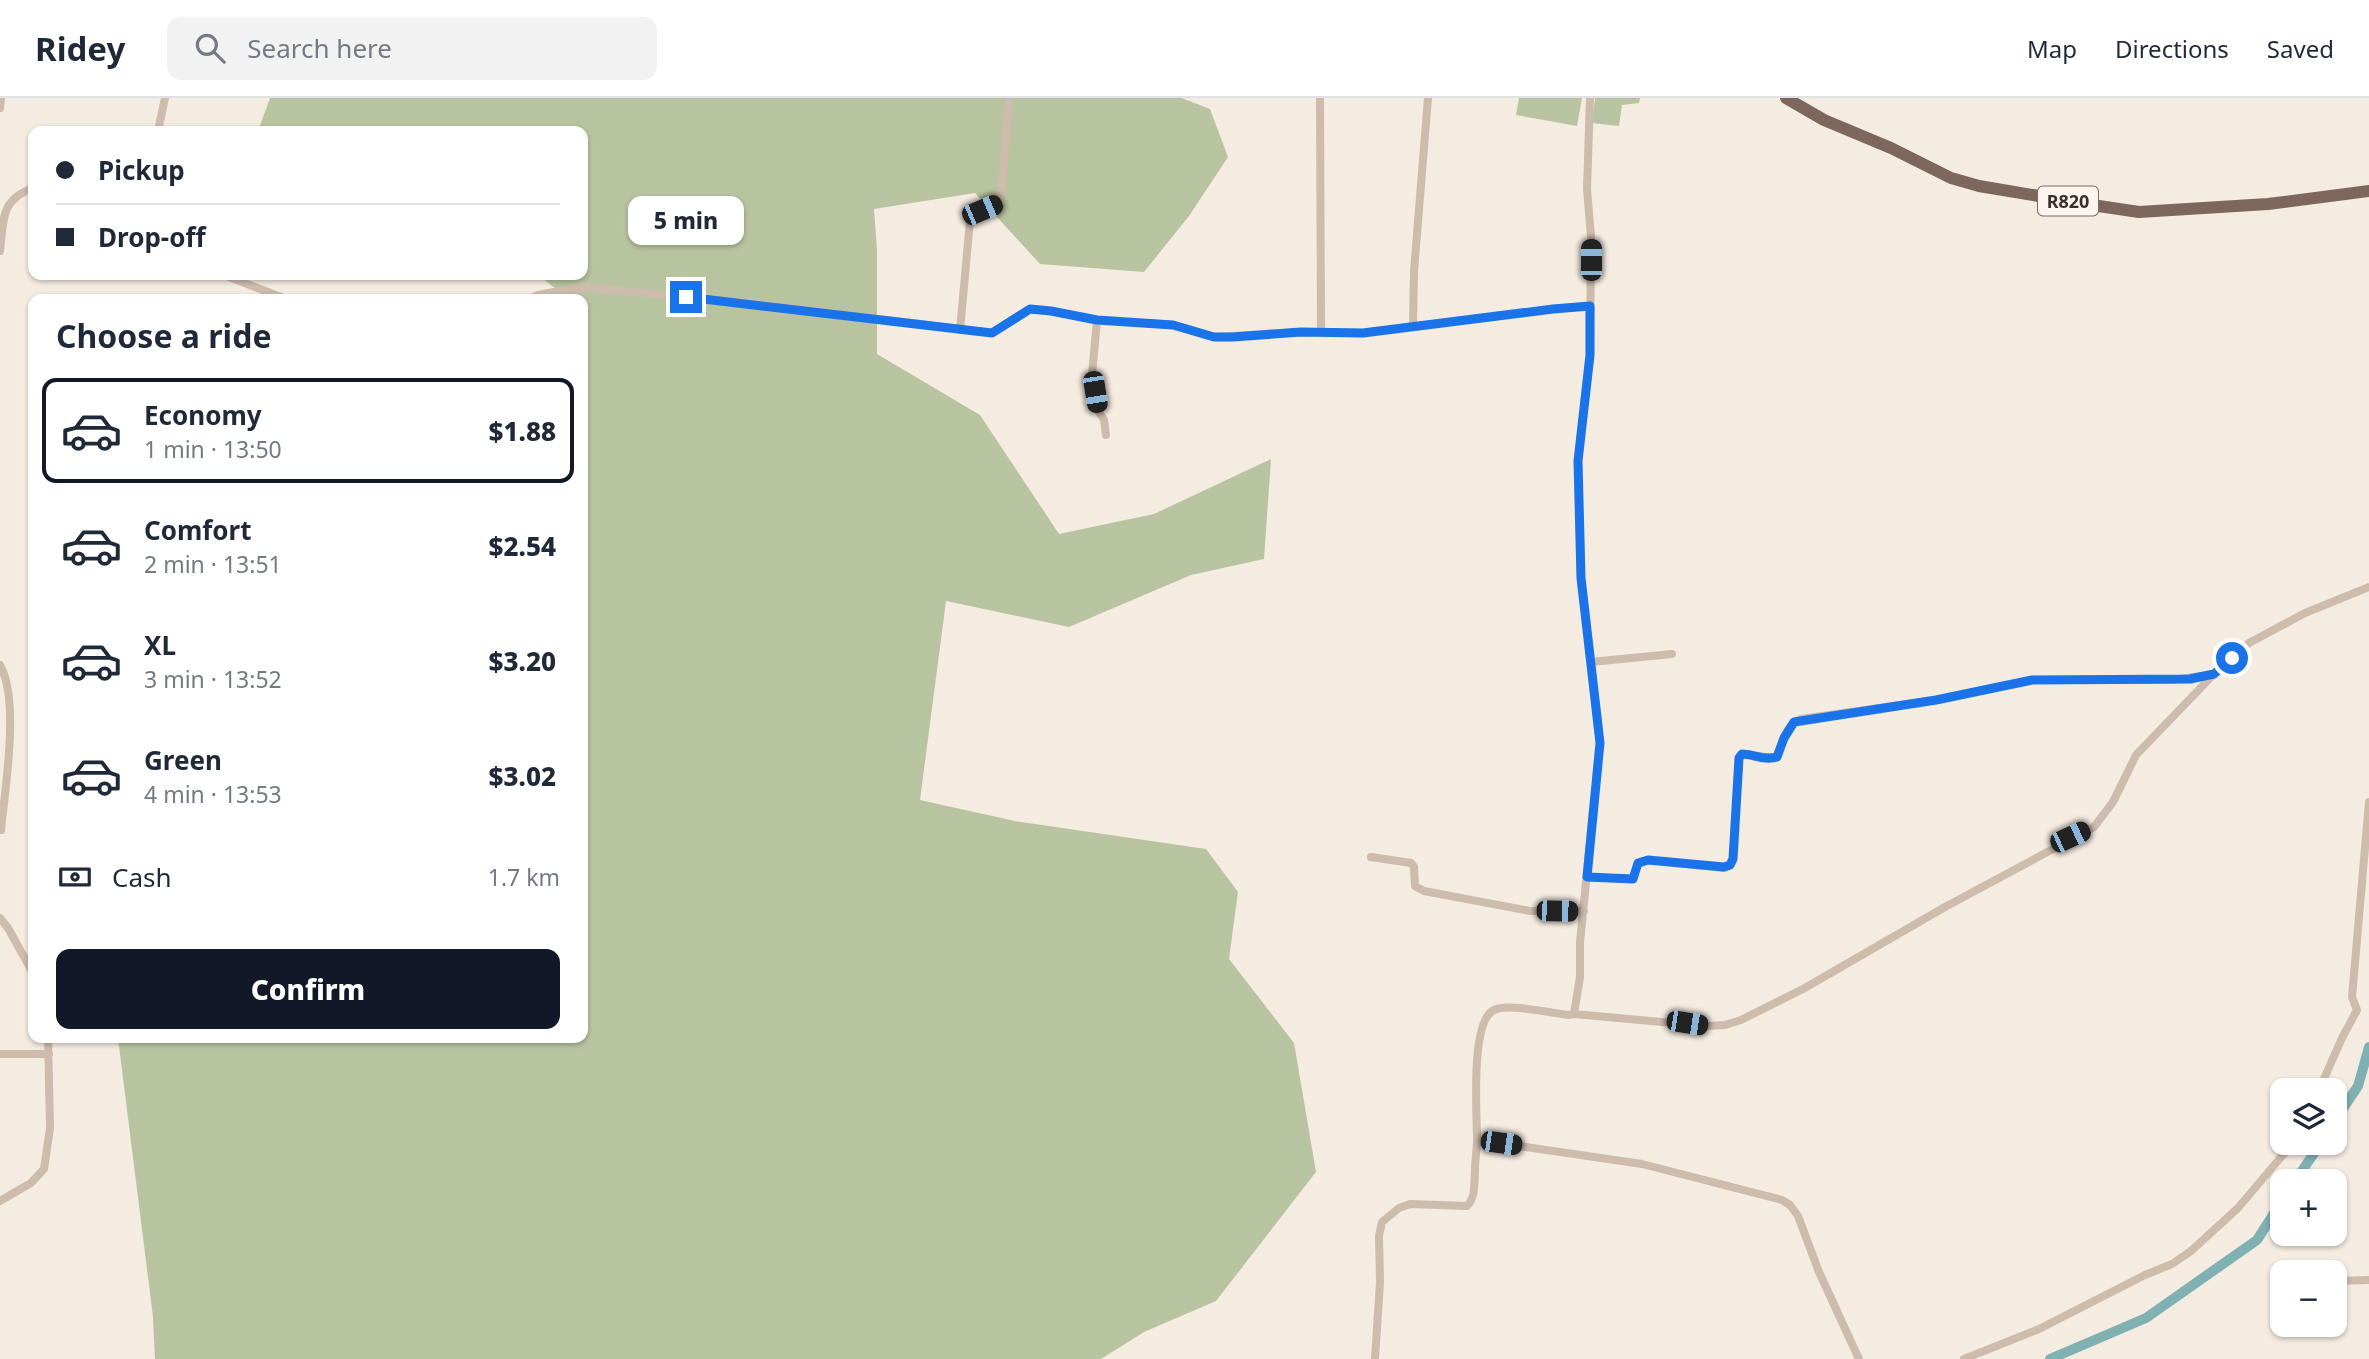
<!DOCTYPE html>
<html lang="en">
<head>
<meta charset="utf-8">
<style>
	body { margin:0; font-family:"Noto Sans",sans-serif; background:#f2f2f3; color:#1f2937; height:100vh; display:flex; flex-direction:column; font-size:26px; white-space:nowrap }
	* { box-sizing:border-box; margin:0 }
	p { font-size:23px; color:#747a83 }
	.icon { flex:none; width:38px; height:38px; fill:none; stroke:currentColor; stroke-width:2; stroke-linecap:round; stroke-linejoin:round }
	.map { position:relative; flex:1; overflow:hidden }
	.panel { position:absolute; left:28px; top:196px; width:560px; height:749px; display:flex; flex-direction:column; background:#fff; border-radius:14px; box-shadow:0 2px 5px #0004 }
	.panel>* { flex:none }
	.hud { position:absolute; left:28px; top:28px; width:560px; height:154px; border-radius:14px; box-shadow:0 2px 5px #0004; display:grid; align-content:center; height:154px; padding:0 28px; background:#fff }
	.tools { position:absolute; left:2270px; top:980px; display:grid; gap:14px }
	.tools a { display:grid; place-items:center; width:77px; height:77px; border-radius:14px; background:#fff; box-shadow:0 2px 5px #0004; font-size:35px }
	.end { position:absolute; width:32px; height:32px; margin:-16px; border:9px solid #1a73e8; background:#fff; box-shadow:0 0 0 4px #fff }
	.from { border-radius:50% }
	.bubble { position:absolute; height:49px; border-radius:14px; background:#fff; box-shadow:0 2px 5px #0004; font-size:23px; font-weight:800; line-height:49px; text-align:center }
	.car { position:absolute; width:21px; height:42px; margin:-21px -10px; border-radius:9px; box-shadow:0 0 5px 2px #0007; background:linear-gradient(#222 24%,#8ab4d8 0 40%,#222 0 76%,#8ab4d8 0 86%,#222 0) }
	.hud b { display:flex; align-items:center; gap:24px; height:66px; font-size:26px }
	.hud b+b { border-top:2px solid #e0e1e3 }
	.hud i { width:18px; height:18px; background:#1f2937 }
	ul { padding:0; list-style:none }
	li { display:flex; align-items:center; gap:21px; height:105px; margin:0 14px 10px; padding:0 14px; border:4px solid transparent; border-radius:14px }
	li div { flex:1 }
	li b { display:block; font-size:26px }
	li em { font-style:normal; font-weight:800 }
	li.current { border-color:#111827 }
	li>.icon { width:63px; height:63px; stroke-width:1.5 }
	h2 { padding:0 28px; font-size:32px; line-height:84px }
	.pay { display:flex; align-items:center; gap:18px; height:77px; padding:0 28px; font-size:26px }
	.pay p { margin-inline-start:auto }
	.primary-button { display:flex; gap:14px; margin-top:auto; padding:14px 28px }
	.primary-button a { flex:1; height:80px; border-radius:14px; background:#111827; color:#fff; font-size:28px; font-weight:800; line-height:80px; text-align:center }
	header { display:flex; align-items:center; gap:42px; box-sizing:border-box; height:98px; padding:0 35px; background:#fff; border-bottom:2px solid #e0e1e3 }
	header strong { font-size:33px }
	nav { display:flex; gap:38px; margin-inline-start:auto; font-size:24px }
	.search { width:490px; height:63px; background:#f2f2f3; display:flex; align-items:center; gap:18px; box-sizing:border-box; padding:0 24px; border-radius:14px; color:#747a83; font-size:26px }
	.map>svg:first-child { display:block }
	.green { fill:#b8c4a0 }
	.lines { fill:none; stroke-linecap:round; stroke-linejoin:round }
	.canal { stroke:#7fb0b2; stroke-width:10 }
	.street { stroke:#cdbbac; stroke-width:8 }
	.primary { stroke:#7d675c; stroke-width:12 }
	.route { stroke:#1a73e8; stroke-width:9 }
	.labels { text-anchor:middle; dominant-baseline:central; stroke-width:5; stroke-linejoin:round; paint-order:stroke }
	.shield { fill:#fbf5ee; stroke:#756b66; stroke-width:2 }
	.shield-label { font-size:18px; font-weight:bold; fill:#3b302b }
</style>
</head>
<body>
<header>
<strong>Ridey</strong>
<div class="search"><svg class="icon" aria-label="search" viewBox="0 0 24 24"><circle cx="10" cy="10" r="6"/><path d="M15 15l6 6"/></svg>Search here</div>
<nav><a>Map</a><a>Directions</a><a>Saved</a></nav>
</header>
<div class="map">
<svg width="2369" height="1261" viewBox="0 0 2369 1261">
	<rect width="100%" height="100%" fill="#f4ebe1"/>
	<!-- green -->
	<path class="green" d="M 270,0 L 1182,0 L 1210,11 L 1228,59 L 1189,118 L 1144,174 L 1040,166 L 975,95 L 874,111 L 877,152 L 877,256 L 980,317 L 1059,436 L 1154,416 L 1271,361 L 1264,461 L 1191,477 L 1069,529 L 946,503 L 920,702 L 1015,723 L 1206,751 L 1238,794 L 1229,861 L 1294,945 L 1316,1074 L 1216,1203 L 1144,1234 L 1101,1261 L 155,1261 L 153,1219 L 118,940 L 583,940 L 583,201 L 569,201 L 538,177 L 583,177 L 583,33 L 258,33 Z
		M 1519,0 L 1582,0 L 1577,28 L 1516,17 Z
		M 1595,0 L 1640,0 L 1639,5 L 1622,7 L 1619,28 L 1592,25 Z"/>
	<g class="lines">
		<!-- canal -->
		<path class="canal" d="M 2334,1024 L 2358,988 L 2369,949
			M 2295,1083 L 2321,1045
			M 2050,1261 L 2146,1220 L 2257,1142 L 2282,1103"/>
		<!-- street -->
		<path class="street" d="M 1320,0 L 1321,234
			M 0,10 L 1,0
			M 158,33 L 165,0
			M 0,153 C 4,121 0,102 33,90
			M 224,177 L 286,201
			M 529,201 L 538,197 L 581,189 L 741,204 L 992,235 L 1030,211 L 1051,213 L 1097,222 L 1173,227 L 1214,239 L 1301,234 L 1363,235 L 1553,211 L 1590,208
			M 1097,222 L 1092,277 L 1097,311 L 1104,322 L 1106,337
			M 1413,228 L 1414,173 L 1428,0
			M 960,232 L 970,123 C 977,110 992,110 1001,100 L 1009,0
			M 1591,564 L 1672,556
			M 0,567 C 20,602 5,691 1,732
			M 1371,759 L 1411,765 L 1414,769 L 1415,788 L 1424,793 L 1530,813 L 1584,813
			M 1587,779 L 1633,781 L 1638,766 L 1648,762 L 1724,770 L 1730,767 L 1733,761 L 1739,660 L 1742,656 C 1753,655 1765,662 1777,659 C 1783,645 1785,627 1801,621 L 1936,602 L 2032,582 L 2173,582 L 2214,576
			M 0,820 L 8,830 L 33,875
			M 1574,916 L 1706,928 L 1725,927 L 1741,922 L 1803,891 L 1945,809 L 2094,729 L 2113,704 L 2136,657 L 2214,576 L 2249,545 L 2305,515 L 2369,489
			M 0,956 L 49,956
			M 2319,992 L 2342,940 L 2357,912 L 2352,899 L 2369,704
			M 1478,1042 L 1642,1066 L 1782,1102 L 1790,1107 L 1798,1118 L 1819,1174 L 1859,1261
			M 0,1103 L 31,1085 L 44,1071 L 50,1030 L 48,940
			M 2334,1183 L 2369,1182
			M 1375,1261 L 1380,1184 L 1379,1138 L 1382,1124 L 1399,1110 L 1410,1106 L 1467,1108 C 1476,1099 1474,1085 1475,1073 C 1475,1062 1477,1051 1477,1041 C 1477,1017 1470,923 1494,912 C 1508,905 1551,915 1568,917 L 1574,916 L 1580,879 L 1580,844 L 1600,645 L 1581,480 L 1578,363 L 1590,257 L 1591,139 L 1587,91 L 1590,0
			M 1964,1261 L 2039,1231 L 2145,1177 L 2172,1166 L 2191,1153 L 2238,1110 L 2293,1045"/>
		<!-- primary -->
		<path class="primary" d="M 1786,0 L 1824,22 L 1891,50 L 1951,80 L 1979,88 L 2092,107 L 2139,114 L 2268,106 L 2369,93"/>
	</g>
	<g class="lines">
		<!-- route -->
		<path class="route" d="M 686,199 L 992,235 L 1030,211 L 1051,213 L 1097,222 L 1173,227 L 1214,239 L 1233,239 L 1301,234 L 1363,235 L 1553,211 L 1590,208 L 1590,257 L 1578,363 L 1581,480 L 1600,645 L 1587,779 L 1633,781 L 1638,765 L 1648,762 L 1724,769 L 1730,767 L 1733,761 L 1739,660 L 1742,656 C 1753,656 1765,663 1777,659 L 1784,640 L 1794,624 L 1936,602 L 2032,582 L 2190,581 L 2214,576 L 2232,560"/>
	</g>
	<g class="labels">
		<!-- shield labels -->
		<rect class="shield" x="2038" y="88.5" width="60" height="29" rx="5"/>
		<g class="shield-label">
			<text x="2068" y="103">R820</text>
		</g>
	</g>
</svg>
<div class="tools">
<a><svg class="icon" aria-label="layers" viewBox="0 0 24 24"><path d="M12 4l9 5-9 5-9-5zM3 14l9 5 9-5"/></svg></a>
<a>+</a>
<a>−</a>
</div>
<i class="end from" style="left:2232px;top:560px"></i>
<i class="end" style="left:686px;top:199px"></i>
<div class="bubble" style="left:628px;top:98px;width:116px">5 min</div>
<i class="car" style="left:982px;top:112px;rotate:67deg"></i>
<i class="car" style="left:1591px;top:162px;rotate:0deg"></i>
<i class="car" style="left:1095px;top:294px;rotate:171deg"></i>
<i class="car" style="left:2070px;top:739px;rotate:65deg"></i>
<i class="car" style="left:1557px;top:813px;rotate:91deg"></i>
<i class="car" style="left:1687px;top:925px;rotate:99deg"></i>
<i class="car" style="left:1501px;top:1045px;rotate:98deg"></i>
<div class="hud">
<b><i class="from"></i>Pickup</b>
<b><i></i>Drop-off</b>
</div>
<section class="panel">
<h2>Choose a ride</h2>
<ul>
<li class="current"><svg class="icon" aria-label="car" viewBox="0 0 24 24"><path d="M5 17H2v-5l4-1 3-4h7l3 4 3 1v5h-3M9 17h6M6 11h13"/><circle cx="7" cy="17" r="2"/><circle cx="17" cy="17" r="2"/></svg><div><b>Economy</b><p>1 min · 13:50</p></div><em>$1.88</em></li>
<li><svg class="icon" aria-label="car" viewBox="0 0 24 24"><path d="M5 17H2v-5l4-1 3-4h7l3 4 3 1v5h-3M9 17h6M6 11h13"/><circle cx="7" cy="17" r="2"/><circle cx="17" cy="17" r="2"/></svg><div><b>Comfort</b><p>2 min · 13:51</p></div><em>$2.54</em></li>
<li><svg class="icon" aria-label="car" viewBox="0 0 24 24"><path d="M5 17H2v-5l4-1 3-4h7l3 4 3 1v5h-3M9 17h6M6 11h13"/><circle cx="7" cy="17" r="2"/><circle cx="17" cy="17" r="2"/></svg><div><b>XL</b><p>3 min · 13:52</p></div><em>$3.20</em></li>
<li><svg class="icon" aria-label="car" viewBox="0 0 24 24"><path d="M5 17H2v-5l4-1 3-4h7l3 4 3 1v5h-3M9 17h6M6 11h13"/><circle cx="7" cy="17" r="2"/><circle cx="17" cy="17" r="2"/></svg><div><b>Green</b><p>4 min · 13:53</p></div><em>$3.02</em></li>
</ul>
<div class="pay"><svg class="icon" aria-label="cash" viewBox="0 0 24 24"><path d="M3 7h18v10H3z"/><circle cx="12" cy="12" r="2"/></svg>Cash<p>1.7 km</p></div>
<div class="primary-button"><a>Confirm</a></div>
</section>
</div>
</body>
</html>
